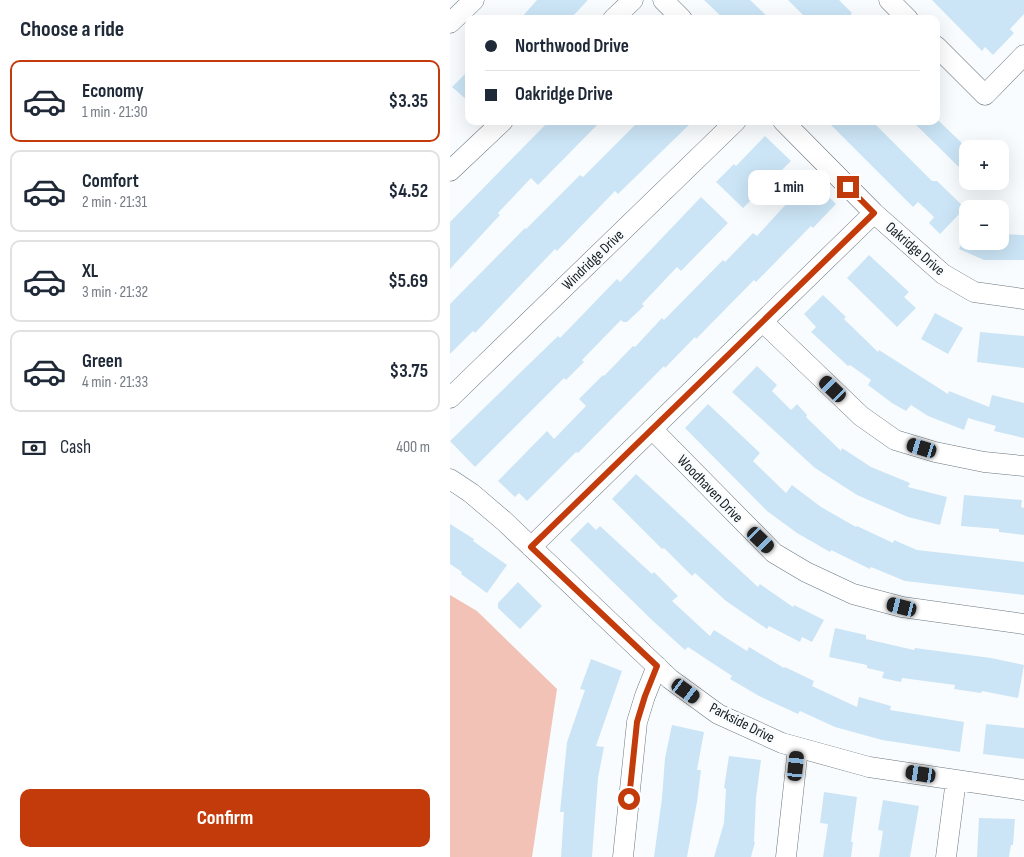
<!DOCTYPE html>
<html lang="en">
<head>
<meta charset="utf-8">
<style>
	body { margin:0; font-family:"Sofia Sans Condensed",sans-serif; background:#f6f6f7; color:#1f2937; height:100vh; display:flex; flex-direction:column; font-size:19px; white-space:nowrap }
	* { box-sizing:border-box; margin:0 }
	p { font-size:16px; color:#747a83 }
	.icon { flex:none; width:28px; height:28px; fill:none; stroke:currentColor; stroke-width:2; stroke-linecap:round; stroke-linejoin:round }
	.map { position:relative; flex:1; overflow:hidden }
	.side { display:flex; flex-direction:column; background:#fff; width:450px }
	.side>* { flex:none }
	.guide { position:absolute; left:15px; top:15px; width:475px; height:110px; border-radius:10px; box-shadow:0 5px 20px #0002; display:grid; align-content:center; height:110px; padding:0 20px; background:#fff }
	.controls { position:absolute; left:509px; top:140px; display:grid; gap:10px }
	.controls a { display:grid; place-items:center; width:50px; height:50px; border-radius:10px; background:#fff; box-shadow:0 5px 20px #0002; font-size:25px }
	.end { position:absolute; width:22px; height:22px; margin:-11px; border:6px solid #c33b0b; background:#fff; box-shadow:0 0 0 2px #fff }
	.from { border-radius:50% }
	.bubble { position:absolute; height:35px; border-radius:10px; background:#fff; box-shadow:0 5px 20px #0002; font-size:16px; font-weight:700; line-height:35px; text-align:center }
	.car { position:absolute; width:15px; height:30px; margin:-15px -8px; border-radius:6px; box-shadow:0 0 4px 1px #0007; background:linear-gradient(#222 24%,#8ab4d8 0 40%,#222 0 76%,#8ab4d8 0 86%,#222 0) }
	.guide b { display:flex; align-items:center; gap:18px; height:48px; font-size:19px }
	.guide b+b { border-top:1px solid #e0e1e3 }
	.guide i { width:12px; height:12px; background:#1f2937 }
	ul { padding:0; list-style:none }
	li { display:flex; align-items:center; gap:15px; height:82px; margin:0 10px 8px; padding:0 10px; border:2px solid #e0e1e3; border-radius:10px }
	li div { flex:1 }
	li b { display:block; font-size:19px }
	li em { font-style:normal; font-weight:700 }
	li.active { border-color:#c33b0b }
	li>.icon { width:45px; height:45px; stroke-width:1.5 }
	h2 { padding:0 20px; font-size:22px; line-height:60px }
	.pay { display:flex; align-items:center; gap:12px; height:55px; padding:0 20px; font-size:19px }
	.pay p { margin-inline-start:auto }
	.action { display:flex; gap:10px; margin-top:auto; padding:10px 20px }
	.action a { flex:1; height:58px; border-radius:10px; background:#c33b0b; color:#fff; font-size:20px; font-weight:700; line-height:58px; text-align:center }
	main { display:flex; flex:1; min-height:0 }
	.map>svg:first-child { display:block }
	.green { fill:#f1c2b5 }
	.building { fill:#cbe5f6 }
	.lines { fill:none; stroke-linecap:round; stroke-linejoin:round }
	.minor-casing { stroke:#697781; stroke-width:21 }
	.minor { stroke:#fff; stroke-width:20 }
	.route { stroke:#c33b0b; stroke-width:6 }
	.labels { text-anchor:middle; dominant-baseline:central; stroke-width:5; stroke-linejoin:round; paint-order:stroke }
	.street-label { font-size:15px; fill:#161c1f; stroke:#f9fcfe }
</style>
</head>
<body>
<main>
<section class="side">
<h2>Choose a ride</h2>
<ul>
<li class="active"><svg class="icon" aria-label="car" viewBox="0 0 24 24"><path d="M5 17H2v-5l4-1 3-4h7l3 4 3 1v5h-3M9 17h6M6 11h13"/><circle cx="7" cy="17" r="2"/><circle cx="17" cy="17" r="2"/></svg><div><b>Economy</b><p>1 min · 21:30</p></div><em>$3.35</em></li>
<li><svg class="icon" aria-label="car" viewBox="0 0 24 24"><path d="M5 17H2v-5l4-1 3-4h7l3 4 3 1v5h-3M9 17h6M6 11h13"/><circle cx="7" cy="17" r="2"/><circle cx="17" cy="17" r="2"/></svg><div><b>Comfort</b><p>2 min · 21:31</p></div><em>$4.52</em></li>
<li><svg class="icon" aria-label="car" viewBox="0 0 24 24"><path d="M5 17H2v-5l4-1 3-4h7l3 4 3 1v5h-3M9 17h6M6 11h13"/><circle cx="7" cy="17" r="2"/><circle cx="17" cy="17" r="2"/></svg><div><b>XL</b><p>3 min · 21:32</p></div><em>$5.69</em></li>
<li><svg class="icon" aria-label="car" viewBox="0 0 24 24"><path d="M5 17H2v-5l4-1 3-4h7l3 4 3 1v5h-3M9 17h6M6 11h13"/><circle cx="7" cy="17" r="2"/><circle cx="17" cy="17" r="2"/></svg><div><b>Green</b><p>4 min · 21:33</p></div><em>$3.75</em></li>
</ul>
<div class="pay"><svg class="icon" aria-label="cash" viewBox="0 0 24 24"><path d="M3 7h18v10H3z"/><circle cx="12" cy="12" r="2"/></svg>Cash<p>400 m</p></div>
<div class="action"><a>Confirm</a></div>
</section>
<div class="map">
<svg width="574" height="857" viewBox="0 0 574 857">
	<rect width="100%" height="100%" fill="#f9fcfe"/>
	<!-- green -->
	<path class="green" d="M 0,595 L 27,611 L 107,689 L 82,857 L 0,857 Z"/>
	<!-- building -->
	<path class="building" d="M 87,0 L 138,0 L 120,19 L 70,19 Z
		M 254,0 L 300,0 L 320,19 L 274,19 Z
		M 338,0 L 389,0 L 402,13 L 397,19 L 357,19 Z
		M 482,0 L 574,0 L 574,14 L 560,29 L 564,33 L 543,55 L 535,47 L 532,51 Z
		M 19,70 L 19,102 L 2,87 Z
		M 99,121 L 151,121 L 88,185 L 81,178 L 48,213 L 50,215 L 0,269 L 0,222 Z
		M 189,121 L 243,121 L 168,194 L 165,191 L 107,251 L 105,249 L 25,333 L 23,331 L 0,354 L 0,304 L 75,228 L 76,229 L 130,175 L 133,177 Z
		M 377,121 L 422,121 L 482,181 L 487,181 L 515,208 L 490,234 L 479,223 L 484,217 L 468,202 L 463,207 Z
		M 462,121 L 489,121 L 518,149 L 518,176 Z
		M 315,136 L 341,161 L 293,208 L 266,182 L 284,164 L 286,166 Z
		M 360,178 L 386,204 L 363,228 L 361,226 L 306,282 L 304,280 L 246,339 L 245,337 L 215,368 L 214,366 L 128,453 L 126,452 L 77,501 L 69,493 L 65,497 L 48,481 L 97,431 L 104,439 L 136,406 L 129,399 L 153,375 L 154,376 L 183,346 L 185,347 L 212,318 L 214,320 L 273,260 L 275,262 L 303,233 L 307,236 Z
		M 251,197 L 278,223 L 231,271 L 227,267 L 192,304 L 194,306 L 177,322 L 173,322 L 171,320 L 132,360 L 134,362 L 116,380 L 114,378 L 25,467 L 0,441 L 108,336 L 110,338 L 167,279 L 170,282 Z
		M 550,234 L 574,235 L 574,260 L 534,260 L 509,249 L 513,241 L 550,241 Z
		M 419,255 L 459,292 L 454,297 L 466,308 L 447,327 L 397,278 Z
		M 373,295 L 396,317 L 394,319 L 428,352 L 429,350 L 498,394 L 499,391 L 539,407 L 542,395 L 574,403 L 574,438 L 544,431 L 546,426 L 518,418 L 514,430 L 478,416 L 461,405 L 456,411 L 442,403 L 418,385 L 421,380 L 400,365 L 398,366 L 361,332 L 366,327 L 354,314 Z
		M 485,313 L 513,328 L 498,354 L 471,339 Z
		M 530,332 L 574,336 L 574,368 L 527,362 Z
		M 307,366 L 327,385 L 322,391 L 341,410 L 347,404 L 357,415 L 356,417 L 391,451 L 392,448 L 421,467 L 460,483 L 458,487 L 497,497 L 490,525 L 458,517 L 407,495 L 365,468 L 282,392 Z
		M 258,404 L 310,453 L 303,461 L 336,493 L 342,485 L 371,507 L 406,527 L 407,526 L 443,543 L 444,540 L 467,550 L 574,562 L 574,595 L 455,581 L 421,567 L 420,569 L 381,550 L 380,552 L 347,533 L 317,511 L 235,428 Z
		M 186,474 L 308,587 L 310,584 L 343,607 L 344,605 L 374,620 L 362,642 L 352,637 L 350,642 L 319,626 L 317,629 L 276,601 L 245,573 L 242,576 L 214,548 L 212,549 L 162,499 Z
		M 514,495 L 572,500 L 571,507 L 574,508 L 574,535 L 549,532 L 549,529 L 511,526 Z
		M 138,522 L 146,530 L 150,526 L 202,574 L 204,572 L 228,596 L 222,601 L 260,636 L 264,630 L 297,651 L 299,647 L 334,668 L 335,667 L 364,681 L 362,686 L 407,707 L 409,697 L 441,706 L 440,710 L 514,722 L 510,752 L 432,740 L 385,727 L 350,711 L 348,714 L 309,696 L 280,679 L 282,676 L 238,647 L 235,650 L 203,621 L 120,540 Z
		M 0,524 L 24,539 L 23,541 L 57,565 L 37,593 L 11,574 L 12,572 L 0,564 Z
		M 68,582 L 92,606 L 70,629 L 48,608 L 48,603 Z
		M 385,628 L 416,635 L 416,639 L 464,650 L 465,648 L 541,658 L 574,665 L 568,698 L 532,691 L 531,693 L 504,689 L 505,685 L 452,678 L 451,682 L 432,678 L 434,672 L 417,668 L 417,665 L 379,657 Z
		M 141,659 L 172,671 L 146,746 L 154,747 L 148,778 L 142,857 L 111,857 L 114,812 L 110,812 L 117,742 L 135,690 L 130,689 Z
		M 536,724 L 574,728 L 574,759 L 533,754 Z
		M 222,725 L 254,732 L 247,770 L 251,770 L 247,802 L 237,857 L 204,857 L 212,798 L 215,758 Z
		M 279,756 L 311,760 L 306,798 L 304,842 L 305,842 L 301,857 L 264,857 L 274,823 L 276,789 L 274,788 Z
		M 374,792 L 407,797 L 401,842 L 403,842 L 401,857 L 373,857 L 378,824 L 370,823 Z
		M 433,800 L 469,806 L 460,857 L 429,857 L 433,831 L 428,830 Z
		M 529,818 L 565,819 L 563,845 L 561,845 L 559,857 L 527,857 Z"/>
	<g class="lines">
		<!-- minor casing -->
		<g class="minor-casing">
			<path id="minor" d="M 213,0 L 232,19
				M 439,0 L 458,19
				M 163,19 L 183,0
				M 0,23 L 24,0
				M 486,46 L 535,95 L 574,55
				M 333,121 L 424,213 L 493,274 L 524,292 L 574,299
				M 0,171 L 53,121
				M 313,322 L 411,416 L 445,440 L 485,452 L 534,462 L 574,466
				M 0,398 L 286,121
				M 202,429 L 324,553 L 356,572 L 403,594 L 452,607 L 574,624
				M 0,479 L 21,493 L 54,521 L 220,679 L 268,714 L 332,743 L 419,767 L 574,790
				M 81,547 L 424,213
				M 173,857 L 187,722 L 195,696 L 207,666
				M 336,857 L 348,748
				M 496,857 L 506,780"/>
		</g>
		<!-- minor -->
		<use href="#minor" class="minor"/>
	</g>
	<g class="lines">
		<!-- route -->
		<path class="route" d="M 179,799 L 187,722 L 195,696 L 207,666 L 81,547 L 424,213 L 398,187"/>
	</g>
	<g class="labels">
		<!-- street labels -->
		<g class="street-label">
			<text transform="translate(465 249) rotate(41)">Oakridge Drive</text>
			<text transform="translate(143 260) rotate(-44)">Windridge Drive</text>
			<text transform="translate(260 489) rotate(46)">Woodhaven Drive</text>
			<text transform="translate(292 723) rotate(27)">Parkside Drive</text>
		</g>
	</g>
</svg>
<div class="controls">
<a>+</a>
<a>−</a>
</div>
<i class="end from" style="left:179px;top:799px"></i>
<i class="end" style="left:398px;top:187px"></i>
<div class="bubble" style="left:298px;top:170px;width:82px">1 min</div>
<i class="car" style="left:383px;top:389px;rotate:314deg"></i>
<i class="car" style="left:472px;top:448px;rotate:287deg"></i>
<i class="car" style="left:311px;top:540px;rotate:134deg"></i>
<i class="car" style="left:452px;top:607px;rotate:284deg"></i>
<i class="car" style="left:236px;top:691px;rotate:126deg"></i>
<i class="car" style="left:346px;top:766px;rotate:6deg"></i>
<i class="car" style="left:471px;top:774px;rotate:279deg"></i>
<div class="guide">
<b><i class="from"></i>Northwood Drive</b>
<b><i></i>Oakridge Drive</b>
</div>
</div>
</main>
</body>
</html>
